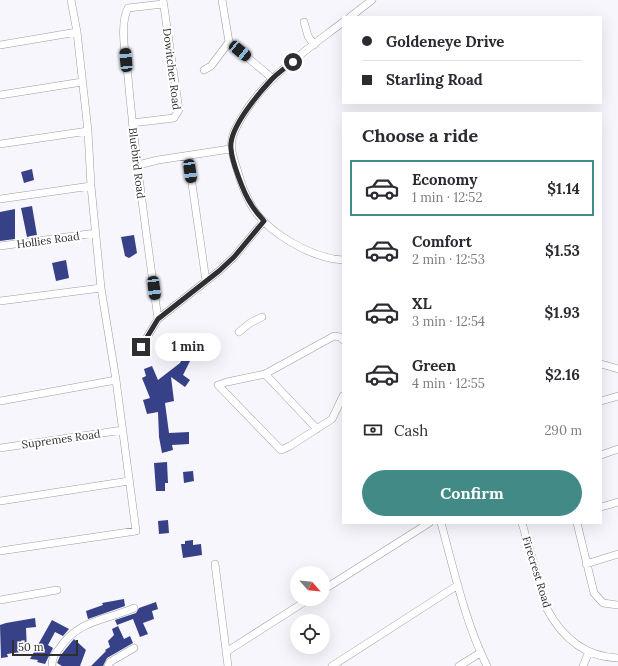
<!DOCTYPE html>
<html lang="en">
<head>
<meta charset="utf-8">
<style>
	body { margin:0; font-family:Lora,serif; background:#f2f2f3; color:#2b2b33; height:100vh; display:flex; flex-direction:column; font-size:15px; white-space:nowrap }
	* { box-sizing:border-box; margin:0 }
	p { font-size:13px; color:#7c7c81 }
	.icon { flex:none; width:22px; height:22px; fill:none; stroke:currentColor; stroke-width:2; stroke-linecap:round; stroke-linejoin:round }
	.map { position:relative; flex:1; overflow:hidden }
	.side { position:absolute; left:342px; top:112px; width:260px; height:412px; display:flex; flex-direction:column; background:#fff; border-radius:0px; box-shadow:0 4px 16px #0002 }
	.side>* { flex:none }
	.guide { position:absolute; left:342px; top:16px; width:260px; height:88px; border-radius:0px; box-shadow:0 4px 16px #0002; display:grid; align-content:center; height:88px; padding:0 20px; background:#fff }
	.needle { width:26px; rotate:117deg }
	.buttons { position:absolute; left:290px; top:566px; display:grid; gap:8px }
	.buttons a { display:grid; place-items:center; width:40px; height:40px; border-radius:50%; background:#fff; box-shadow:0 4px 16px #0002; font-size:20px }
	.scale { position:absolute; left:12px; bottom:10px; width:66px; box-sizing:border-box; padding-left:4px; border:2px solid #2f2f31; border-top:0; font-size:11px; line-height:14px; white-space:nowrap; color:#2f2f31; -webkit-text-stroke:3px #fff; paint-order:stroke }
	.end { position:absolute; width:18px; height:18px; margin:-9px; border:5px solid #2f2f31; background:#fff; box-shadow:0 0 0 2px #fff }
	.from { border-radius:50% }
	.bubble { position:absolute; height:28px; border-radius:14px; background:#fff; box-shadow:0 4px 16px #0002; font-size:13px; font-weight:700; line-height:28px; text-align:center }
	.car { position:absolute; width:12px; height:24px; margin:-12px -6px; border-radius:5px; box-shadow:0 0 3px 1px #0007; background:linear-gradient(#222 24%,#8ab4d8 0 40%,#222 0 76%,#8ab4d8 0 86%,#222 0) }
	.guide b { display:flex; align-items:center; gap:14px; height:38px; font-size:15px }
	.guide b+b { border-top:1px solid #e1e1e2 }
	.guide i { width:10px; height:10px; background:#2b2b33 }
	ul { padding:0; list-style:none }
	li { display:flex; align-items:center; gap:12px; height:56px; margin:0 8px 6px; padding:0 12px; border:2px solid transparent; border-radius:0px }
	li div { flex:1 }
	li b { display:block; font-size:15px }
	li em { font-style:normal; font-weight:700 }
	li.selected { border-color:#428a86 }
	li>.icon { width:36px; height:36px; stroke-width:1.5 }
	h2 { padding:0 20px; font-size:18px; line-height:48px }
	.pay { display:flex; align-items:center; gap:10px; height:44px; padding:0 20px; font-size:15px }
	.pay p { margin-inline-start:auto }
	.primary-button { display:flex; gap:8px; margin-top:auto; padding:8px 20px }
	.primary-button a { flex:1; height:46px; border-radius:24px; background:#428a86; color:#fff; font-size:16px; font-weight:700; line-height:46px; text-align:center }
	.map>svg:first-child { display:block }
	.building { fill:#364188 }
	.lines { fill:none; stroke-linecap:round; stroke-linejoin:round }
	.minor-casing { stroke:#9d9ca3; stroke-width:8 }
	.minor { stroke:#fff; stroke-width:7 }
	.route { stroke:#2f2f31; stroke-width:5 }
	.labels { text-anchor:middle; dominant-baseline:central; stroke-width:4; stroke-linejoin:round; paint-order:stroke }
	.street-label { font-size:11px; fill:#2f2f31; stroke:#fff }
</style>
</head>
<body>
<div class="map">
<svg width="618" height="666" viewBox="0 0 618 666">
	<rect width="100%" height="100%" fill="#f7f6fd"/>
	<!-- building -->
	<path class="building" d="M 32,169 L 34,180 L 24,183 L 21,172 Z
		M 32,206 L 37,235 L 27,237 L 21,208 Z
		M 15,209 L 15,239 L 0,241 L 0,212 Z
		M 134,235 L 137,253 L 129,258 L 125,256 L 121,237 Z
		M 66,260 L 69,278 L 56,281 L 52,263 Z
		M 189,338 L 198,344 L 199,342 L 209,349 L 203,357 L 194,353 L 183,375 L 190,380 L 185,387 L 171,377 L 174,401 L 165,403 L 169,433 L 189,432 L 189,444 L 172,445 L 173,450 L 162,453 L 159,437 L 158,412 L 147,414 L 143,400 L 150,398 L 142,378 L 146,376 L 144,369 L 152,366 L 158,380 L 180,363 L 188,348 L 184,346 Z
		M 167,462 L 168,483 L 165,483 L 165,491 L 156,491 L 154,463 Z
		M 193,471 L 194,481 L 184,483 L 183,472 Z
		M 168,520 L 169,533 L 159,534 L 158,521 Z
		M 193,540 L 193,545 L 201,544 L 202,555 L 183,558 L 181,544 L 185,544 L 185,541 Z
		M 124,599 L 125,606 L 88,619 L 86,611 L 103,605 L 102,603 Z
		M 156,602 L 158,609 L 152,611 L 154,619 L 143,623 L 148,634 L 140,637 L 133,619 L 117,625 L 115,620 L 136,613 L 139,608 Z
		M 35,618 L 36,627 L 26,628 L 27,651 L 7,654 L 8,657 L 1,658 L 0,625 L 6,623 Z
		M 52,620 L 69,629 L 63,636 L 55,632 L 48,645 L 53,648 L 45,664 L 37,662 L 38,660 L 30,659 Z
		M 118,626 L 124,639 L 130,636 L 133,643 L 107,658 L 103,666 L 91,666 L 106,651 L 105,650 L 110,647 L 108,641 L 114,635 L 112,629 Z
		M 74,639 L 86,650 L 80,666 L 62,666 L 57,663 L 60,656 Z"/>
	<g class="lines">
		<!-- minor casing -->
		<g class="minor-casing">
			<path id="minor" d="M 222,0 L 229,42 L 272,78
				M 350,17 L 372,0
				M 304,22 L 308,36 L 314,45
				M 343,22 C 304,52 258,82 236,128 C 228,143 232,154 237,169 C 240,180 244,192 250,203 C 265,232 311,258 343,260
				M 0,45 L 77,32
				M 204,70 L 211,66 L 229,42
				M 0,95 L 82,82
				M 132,123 L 174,118 L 179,110 L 163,0
				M 0,144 L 88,131
				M 188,156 L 206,281
				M 138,165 L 158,160 L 230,149
				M 0,199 L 91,186
				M 0,246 L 96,233
				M 0,301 L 101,288
				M 158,319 C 147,238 135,158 128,77 C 126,58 119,25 128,8 L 163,4
				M 239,332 L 250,323 L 262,317
				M 343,340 L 340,337 L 334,336 L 265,374 L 227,382 L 218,385 L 281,450 L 290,446 L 332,419 L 343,396
				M 141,347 L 158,319 L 219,271 L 234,257 L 264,221
				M 601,364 L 618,369
				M 265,374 L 317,429
				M 0,401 L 116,380
				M 601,401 L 618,396
				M 0,448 L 123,430
				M 601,455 L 618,449
				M 0,501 L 129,481
				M 601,507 L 618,502
				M 441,523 C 454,570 465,622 487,666
				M 522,523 L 547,609 C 562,637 585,657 618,658
				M 577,523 L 594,593 L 603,603 L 618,605
				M 0,551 L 136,531 L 116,380 L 101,288 L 91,186 L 88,131 L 77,32 L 71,0
				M 215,564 L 228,666
				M 586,564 L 618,554
				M 323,590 L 429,523
				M 0,600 L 57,590
				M 226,652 L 309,599
				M 52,666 C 52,658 54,655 59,649 C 78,620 104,621 134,608
				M 108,666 L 110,662 L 134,648
				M 332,666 L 458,585
				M 459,666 L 480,653
				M 583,666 L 589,652"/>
		</g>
		<!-- minor -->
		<use href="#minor" class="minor"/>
	</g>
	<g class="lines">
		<!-- route -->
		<path class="route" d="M 141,347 L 158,319 L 219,271 L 234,257 L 264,221 C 260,216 254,210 251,204 C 244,194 232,162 231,149 C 228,129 258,94 272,79 C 278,73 286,67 293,62"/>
	</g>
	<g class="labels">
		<!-- street labels -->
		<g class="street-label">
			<text transform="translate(172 69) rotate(83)">Dowitcher Road</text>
			<text transform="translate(137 163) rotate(83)">Bluebird Road</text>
			<text transform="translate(48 240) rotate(-8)">Hollies Road</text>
			<text transform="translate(61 439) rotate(-8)">Supremes Road</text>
			<text transform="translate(537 572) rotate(73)">Firecrest Road</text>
		</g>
	</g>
</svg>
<div class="buttons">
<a><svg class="needle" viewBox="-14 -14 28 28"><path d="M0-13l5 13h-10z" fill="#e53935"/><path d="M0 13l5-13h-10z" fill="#7c7c81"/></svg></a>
<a><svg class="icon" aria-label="locate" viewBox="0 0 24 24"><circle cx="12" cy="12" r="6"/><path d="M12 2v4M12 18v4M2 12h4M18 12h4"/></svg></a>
</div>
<div class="scale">50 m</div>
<i class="end from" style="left:293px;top:62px"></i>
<i class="end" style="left:141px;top:347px"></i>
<div class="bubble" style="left:155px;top:333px;width:66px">1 min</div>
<i class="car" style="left:240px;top:51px;rotate:129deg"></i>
<i class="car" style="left:126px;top:60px;rotate:355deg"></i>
<i class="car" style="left:190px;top:171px;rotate:172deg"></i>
<i class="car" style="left:154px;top:288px;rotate:173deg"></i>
<div class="guide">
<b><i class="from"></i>Goldeneye Drive</b>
<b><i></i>Starling Road</b>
</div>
<section class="side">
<h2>Choose a ride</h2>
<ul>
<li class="selected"><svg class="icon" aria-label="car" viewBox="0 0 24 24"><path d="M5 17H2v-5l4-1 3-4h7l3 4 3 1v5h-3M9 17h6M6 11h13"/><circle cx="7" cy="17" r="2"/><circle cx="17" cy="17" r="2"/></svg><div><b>Economy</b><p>1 min · 12:52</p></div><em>$1.14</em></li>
<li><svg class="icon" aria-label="car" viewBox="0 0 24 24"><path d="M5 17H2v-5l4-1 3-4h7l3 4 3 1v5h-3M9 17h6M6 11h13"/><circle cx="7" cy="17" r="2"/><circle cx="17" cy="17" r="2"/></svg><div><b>Comfort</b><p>2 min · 12:53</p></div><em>$1.53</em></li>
<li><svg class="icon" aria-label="car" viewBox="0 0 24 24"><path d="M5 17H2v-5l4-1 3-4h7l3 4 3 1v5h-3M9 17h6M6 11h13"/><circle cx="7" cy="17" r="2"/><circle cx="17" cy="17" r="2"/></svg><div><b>XL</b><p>3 min · 12:54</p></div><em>$1.93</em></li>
<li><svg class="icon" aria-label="car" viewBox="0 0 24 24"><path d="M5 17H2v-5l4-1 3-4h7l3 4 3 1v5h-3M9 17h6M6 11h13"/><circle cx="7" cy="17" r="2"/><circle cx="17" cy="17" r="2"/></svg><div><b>Green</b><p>4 min · 12:55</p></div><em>$2.16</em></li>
</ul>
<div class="pay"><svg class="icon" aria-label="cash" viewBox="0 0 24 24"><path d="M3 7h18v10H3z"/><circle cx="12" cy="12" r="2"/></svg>Cash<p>290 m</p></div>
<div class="primary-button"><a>Confirm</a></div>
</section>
</div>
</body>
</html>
